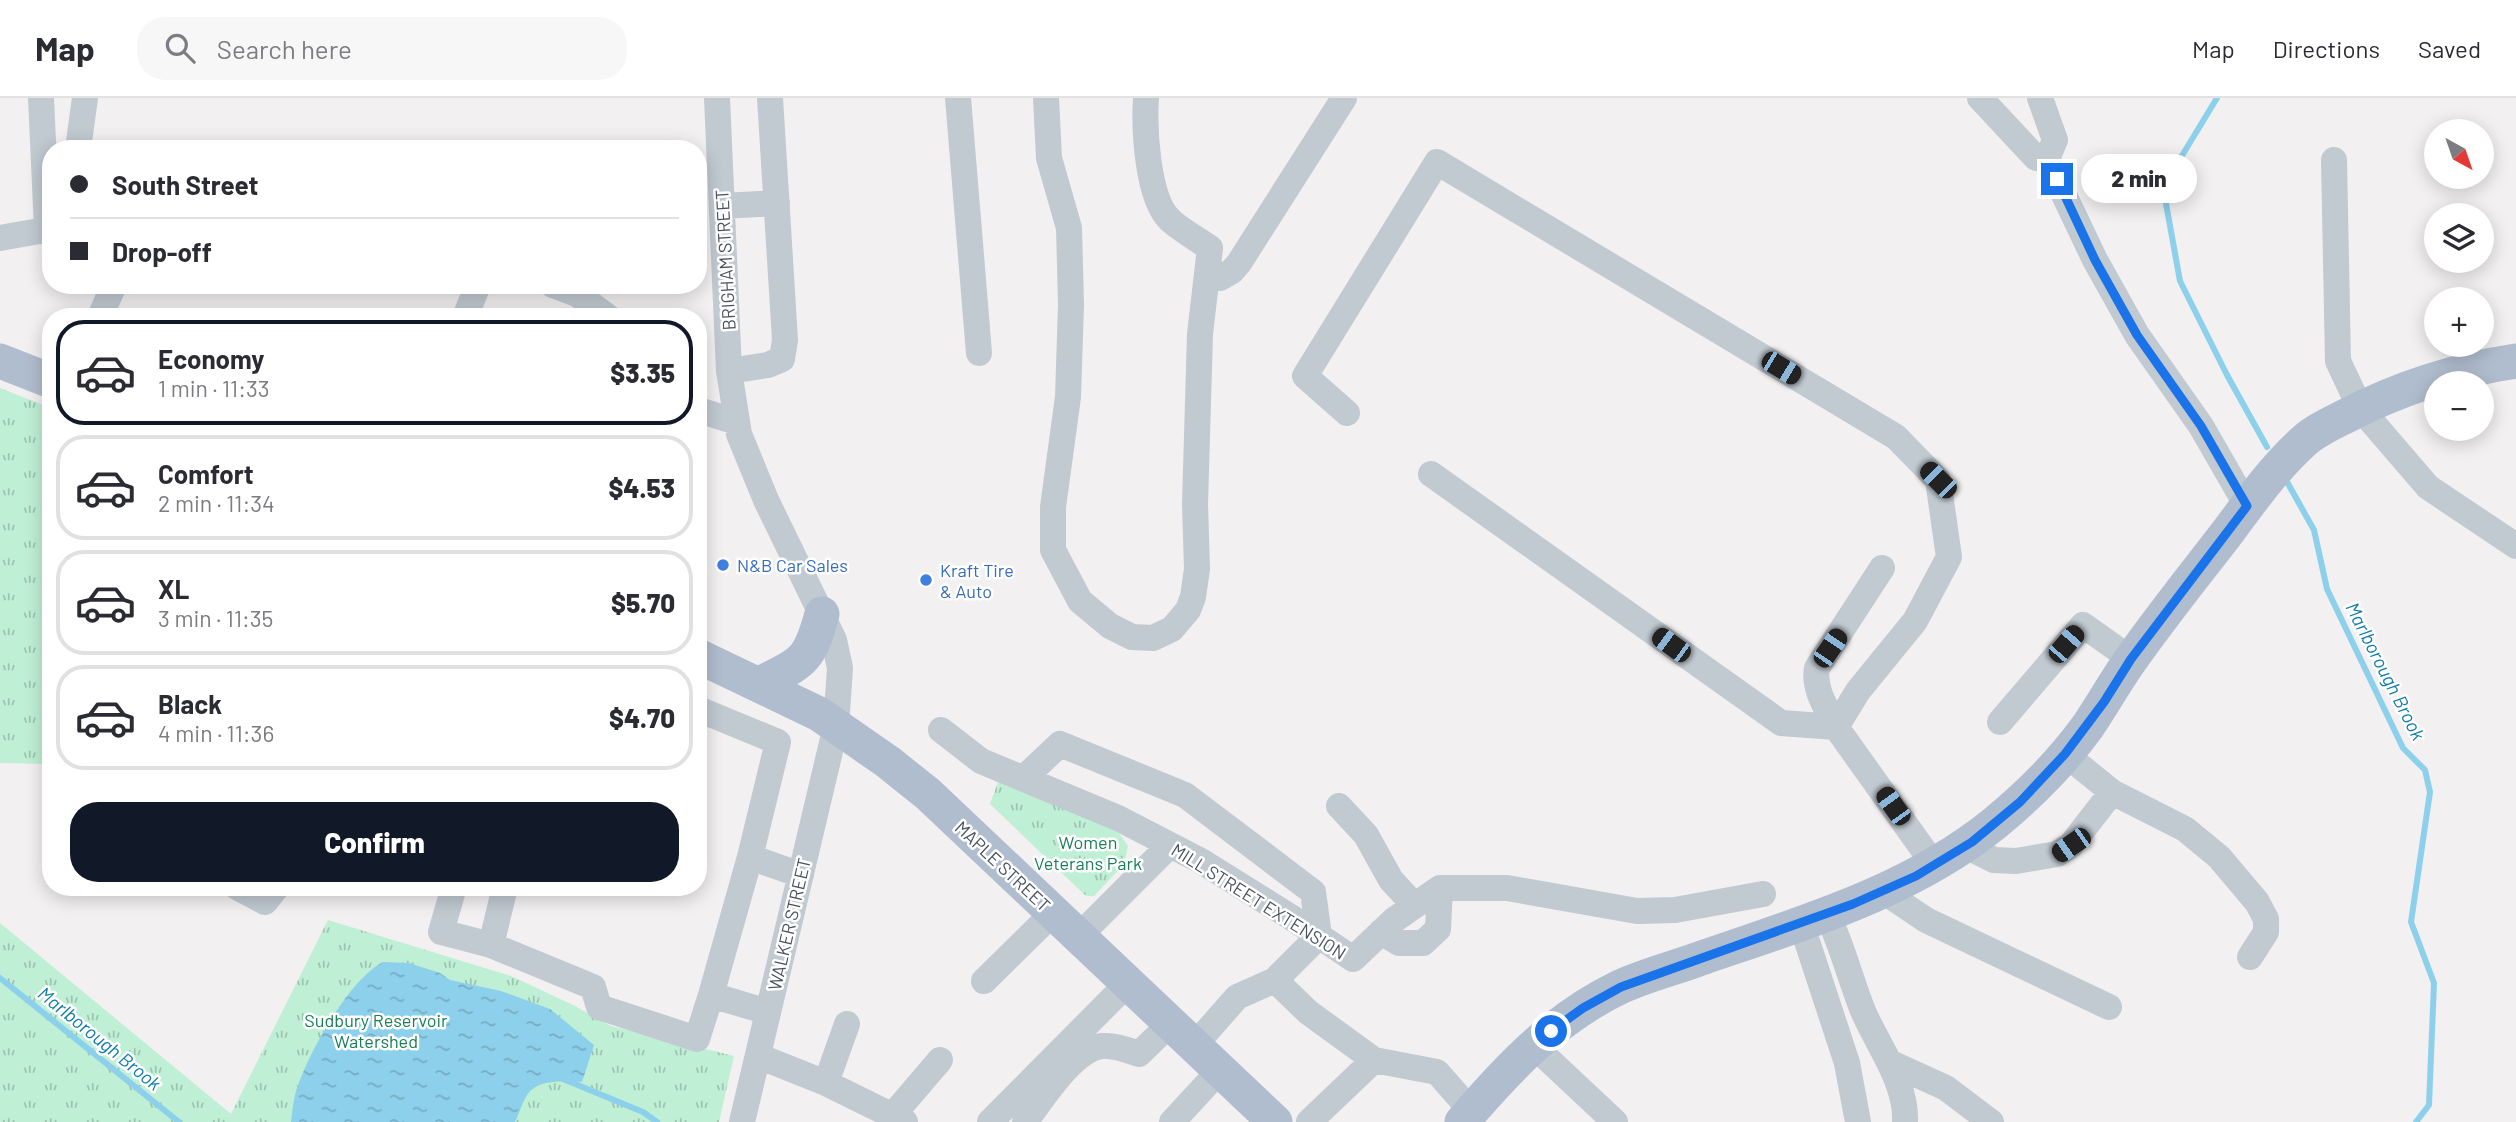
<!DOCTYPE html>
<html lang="en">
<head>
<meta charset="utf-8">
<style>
	body { margin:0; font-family:Barlow,sans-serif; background:#f7f7f7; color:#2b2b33; height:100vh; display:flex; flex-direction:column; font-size:26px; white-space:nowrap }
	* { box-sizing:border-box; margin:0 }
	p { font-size:23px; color:#7c7c81 }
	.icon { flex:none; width:38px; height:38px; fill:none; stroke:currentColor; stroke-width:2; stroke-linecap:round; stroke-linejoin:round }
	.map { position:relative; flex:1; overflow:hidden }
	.panel { position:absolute; left:42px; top:210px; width:665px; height:588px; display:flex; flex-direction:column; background:#fff; border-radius:28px; box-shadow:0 4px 18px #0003 }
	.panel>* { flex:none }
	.guide { position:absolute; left:42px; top:42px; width:665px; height:154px; border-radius:28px; box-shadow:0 4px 18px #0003; display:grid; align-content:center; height:154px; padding:0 28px; background:#fff }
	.needle { width:46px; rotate:140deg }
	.fabs { position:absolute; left:2424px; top:21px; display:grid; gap:14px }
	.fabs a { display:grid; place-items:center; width:70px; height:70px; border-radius:50%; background:#fff; box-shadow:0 4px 18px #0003; font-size:35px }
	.end { position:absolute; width:32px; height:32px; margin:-16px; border:9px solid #1a73e8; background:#fff; box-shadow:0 0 0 4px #fff }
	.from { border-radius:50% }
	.bubble { position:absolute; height:49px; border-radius:24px; background:#fff; box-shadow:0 4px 18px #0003; font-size:23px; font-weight:800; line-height:49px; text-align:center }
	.car { position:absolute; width:21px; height:42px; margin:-21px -10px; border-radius:9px; box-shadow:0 0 5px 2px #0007; background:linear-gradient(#222 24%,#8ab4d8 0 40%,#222 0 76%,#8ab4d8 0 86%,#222 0) }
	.guide b { display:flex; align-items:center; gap:24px; height:66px; font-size:26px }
	.guide b+b { border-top:2px solid #e1e1e2 }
	.guide i { width:18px; height:18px; background:#2b2b33 }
	ul { padding:12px 0 0; list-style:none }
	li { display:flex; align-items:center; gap:21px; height:105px; margin:0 14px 10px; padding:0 14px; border:4px solid #e1e1e2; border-radius:28px }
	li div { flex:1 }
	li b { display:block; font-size:26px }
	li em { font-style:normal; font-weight:800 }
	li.active { border-color:#111827 }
	li>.icon { width:63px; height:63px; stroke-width:1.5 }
	.primary-button { display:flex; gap:14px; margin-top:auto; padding:14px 28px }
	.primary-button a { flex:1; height:80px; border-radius:28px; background:#111827; color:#fff; font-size:28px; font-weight:800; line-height:80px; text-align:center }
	header { display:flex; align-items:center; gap:42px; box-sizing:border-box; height:98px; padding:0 35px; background:#fff; border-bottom:2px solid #e1e1e2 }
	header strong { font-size:33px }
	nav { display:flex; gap:38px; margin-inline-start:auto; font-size:24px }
	.search { width:490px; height:63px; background:#f7f7f7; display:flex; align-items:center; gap:18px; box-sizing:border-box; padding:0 24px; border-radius:28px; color:#7c7c81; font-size:26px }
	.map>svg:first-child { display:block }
	.park { fill:url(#park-tufts) }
	.water { fill:url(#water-ripples) }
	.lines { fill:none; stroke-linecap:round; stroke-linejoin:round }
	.stream { stroke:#8dd0eb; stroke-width:6 }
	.minor { stroke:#c1c9d1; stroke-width:26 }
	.major { stroke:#b0bdce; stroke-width:35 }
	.route { stroke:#1a73e8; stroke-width:9 }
	.shop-dot { fill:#3f7fe0; stroke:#fff; stroke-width:2.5 }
	.labels { text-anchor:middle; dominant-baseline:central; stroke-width:5; stroke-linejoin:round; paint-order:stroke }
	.street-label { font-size:18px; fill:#48515d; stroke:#fff }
	.shop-label { font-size:18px; fill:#366cbe; stroke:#fff; text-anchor:start }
	.park-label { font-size:18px; fill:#187f54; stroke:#fff }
	.water-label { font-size:19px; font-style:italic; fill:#0e7caa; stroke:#fff }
</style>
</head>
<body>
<header>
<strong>Map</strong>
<div class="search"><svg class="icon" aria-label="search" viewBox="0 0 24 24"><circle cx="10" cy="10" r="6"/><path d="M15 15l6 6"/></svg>Search here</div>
<nav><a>Map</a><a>Directions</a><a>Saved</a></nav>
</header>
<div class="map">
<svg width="2516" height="1024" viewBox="0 0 2516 1024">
	<defs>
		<pattern id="park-tufts" width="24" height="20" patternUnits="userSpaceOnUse" patternTransform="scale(1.75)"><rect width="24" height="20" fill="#bfefd5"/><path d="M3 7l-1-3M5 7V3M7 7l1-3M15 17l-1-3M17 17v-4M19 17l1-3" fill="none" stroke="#9dc4b0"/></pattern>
		<pattern id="water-ripples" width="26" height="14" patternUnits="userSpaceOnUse" patternTransform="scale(1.75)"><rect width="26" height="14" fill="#8dd0eb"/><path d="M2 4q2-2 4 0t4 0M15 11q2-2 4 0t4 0" fill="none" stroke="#75abc2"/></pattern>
	</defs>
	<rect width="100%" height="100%" fill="#f2f0f0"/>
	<!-- park -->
	<path class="park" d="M 0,290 L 51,310 L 51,666 L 0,665 Z
		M 998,684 L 1082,716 L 1119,735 L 1128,748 L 1124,766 L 1094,798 L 1086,798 L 990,706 Z
		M 328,822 L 511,878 L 573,907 L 611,928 L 734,958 L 719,1024 L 0,1024 L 0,825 L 231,1016 Z"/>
	<!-- water -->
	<path class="water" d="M 383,864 L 409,865 L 440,875 L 450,882 L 501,893 L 550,911 L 594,947 L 582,984 C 563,984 539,980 527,997 C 522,1005 519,1016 515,1024 L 291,1024 C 292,1015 293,1006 295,997 C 305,960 349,881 383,864 Z"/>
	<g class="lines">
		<!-- stream -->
		<path class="stream" d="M 2217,0 L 2163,89 L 2180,183 L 2227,277 L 2267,349
			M 2286,382 L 2314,432 L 2327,491 L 2403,650 L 2425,672 L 2430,694 L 2411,824 L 2434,885 L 2429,1007 L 2416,1024
			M 0,880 L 179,1024
			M 563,981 L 643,1014 L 657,1024"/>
		<!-- minor -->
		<path class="minor" d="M 41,0 L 47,131
			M 717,0 L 729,273 L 739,336 L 766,402 L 834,542 L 840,570 L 836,628 L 742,1024
			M 958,0 L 979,255
			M 1046,0 L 1049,60 L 1069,130 L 1071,207 L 1068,299 L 1053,409 L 1053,452 L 1080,503 L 1110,528 L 1132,539 L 1153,540 L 1172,531 L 1188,512 L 1193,499 L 1197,471 L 1195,406 L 1200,236 L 1210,150 C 1197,141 1181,132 1170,122 C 1147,100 1144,30 1146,0
			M 1980,0 L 2036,60 L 2047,61
			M 2040,0 L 2055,42 L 2047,61 L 2095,162 L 2137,237 L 2201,328 L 2247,408
			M 78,51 L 85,0
			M 2334,62 L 2338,263 L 2360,310 L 2428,389 L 2516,448
			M 722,108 L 777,105
			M 0,140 L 51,131
			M 1207,177 L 1220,180 L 1232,173 L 1239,165 L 1344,0
			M 553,187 L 577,196 L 608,219
			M 100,219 L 114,187
			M 465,219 L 478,187
			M 729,273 L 768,267 L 782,261 L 785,242 L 770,0
			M 698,312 L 737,324
			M 1347,315 L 1305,278 L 1437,64 L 1896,339 L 1938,382 L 1949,459 L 1915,523 L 1858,593 L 1836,629 L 1935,768
			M 1431,376 L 1781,625 L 1836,629
			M 698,611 L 778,644 L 750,759
			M 2000,624 L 2083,527 L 2131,561
			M 1836,629 C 1827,611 1813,591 1817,570 L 1882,470
			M 941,632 L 981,663 L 1118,720 L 1201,763 L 1297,823 L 1353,861 L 1394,822 L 1440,790 L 1507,790 L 1637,813 L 1675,812 L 1763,796
			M 1025,679 L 1060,646 L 1185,697 L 1313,794 L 1319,838 L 1275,882 L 1237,899 L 1194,948
			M 2112,694 L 2185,731 L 2219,759 L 2257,804 L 2266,821 L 2266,834 L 2250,859
			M 1339,708 L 1366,737 L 1391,782 L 1414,807
			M 1966,748 L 1994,762 L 2016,763 L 2057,756 L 2071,747 L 2112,694 L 2065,656
			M 237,789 L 265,804 L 277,789
			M 454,789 L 441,834 L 491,847
			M 505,789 L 491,847 L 593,889 L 599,909 L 697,941 L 711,897
			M 1883,793 L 1926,822 L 2109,909
			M 1827,816 C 1842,847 1850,880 1863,913 C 1878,948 1907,985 1905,1024
			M 1801,825 L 1847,965 L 1858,1024
			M 1381,834 L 1399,845 L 1423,845 L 1438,831 L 1440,790
			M 1078,839 L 1170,747
			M 1275,882 L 1308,914 L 1374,962 L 1437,974 L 1467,1008
			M 984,883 L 1053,815
			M 768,914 L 711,897 L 750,759 L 801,777
			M 1534,948 L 1615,1024
			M 758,958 L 826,985 L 905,1024
			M 1889,964 L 1946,990 L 1991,1024
			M 826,985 L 847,926
			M 893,1017 L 940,962
			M 990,1024 L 1128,885
			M 1025,1024 C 1042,1002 1073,951 1102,948 C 1114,947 1127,952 1139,956 L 1170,926
			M 1172,1024 L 1220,972
			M 1309,1024 L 1374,962"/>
		<!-- major -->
		<path class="major" d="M 0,263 L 51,283
			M 698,558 L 819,616 L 888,664 L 928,696 L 1275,1024
			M 760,586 C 802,564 809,565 822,516
			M 1462,1024 C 1508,970 1555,920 1620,889 C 1644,878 1671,871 1696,862 C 1799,826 1909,795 1995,725 C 2029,697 2062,664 2088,628 C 2103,606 2116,582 2132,560 C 2163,516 2197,474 2230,431 C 2252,401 2276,368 2304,343 C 2315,333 2330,326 2344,319 C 2399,290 2455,272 2516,263"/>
	</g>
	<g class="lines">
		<!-- route -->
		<path class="route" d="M 1551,933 L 1583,910 L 1621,889 L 1853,806 L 1916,778 L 1972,744 L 2020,704 L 2065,656 L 2104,604 L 2131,561 L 2247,408 L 2201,328 L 2137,237 L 2095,162 L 2057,81"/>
	</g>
	<!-- markers -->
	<g class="shop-dot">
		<circle cx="723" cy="467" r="7"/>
		<circle cx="926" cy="482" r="7"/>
	</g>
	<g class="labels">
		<!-- street labels -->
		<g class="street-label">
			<text transform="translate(725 162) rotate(-93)">BRIGHAM STREET</text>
			<text transform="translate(1003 768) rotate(43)">MAPLE STREET</text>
			<text transform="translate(1259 803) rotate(32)">MILL STREET EXTENSION</text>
			<text transform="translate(789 826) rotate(-77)">WALKER STREET</text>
		</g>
		<!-- shop labels -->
		<g class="shop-label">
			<text x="737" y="467">N&amp;B Car Sales</text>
			<text x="940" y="472">Kraft Tire<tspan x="940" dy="21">&amp; Auto</tspan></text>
		</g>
		<!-- park labels -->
		<g class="park-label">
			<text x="1088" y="744">Women<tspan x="1088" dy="21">Veterans Park</tspan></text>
			<text x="376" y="922">Sudbury Reservoir<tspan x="376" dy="21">Watershed</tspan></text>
		</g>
		<!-- water labels -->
		<g class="water-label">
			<text transform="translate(2386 573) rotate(63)">Marlborough Brook</text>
			<text transform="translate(100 940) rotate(39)">Marlborough Brook</text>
		</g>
	</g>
</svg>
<div class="fabs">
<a><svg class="needle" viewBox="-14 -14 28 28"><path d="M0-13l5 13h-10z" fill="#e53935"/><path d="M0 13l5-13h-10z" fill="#7c7c81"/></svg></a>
<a><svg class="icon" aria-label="layers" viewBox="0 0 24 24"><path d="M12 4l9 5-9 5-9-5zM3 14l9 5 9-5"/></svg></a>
<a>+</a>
<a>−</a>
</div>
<i class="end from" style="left:1551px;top:933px"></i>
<i class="end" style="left:2057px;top:81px"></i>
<div class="bubble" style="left:2081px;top:56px;width:116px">2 min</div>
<i class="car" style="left:1781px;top:270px;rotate:121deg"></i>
<i class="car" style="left:1938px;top:382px;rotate:315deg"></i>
<i class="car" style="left:2066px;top:546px;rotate:41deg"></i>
<i class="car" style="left:1671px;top:547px;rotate:306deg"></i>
<i class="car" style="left:1830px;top:550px;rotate:34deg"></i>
<i class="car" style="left:1893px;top:708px;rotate:324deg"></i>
<i class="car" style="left:2071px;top:747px;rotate:235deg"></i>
<div class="guide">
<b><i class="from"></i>South Street</b>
<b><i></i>Drop-off</b>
</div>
<section class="panel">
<ul>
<li class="active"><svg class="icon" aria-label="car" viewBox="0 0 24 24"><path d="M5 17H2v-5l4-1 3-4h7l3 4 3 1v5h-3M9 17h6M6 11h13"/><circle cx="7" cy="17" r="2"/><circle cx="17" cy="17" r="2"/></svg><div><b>Economy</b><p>1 min · 11:33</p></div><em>$3.35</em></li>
<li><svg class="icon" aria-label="car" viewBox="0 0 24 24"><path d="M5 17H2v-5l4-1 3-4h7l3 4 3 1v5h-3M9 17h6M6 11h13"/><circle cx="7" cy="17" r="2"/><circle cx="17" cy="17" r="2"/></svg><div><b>Comfort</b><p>2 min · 11:34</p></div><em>$4.53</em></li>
<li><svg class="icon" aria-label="car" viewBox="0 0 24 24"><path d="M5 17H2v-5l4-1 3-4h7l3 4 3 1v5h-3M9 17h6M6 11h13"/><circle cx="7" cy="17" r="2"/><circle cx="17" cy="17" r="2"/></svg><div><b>XL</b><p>3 min · 11:35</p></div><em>$5.70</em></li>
<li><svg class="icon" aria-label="car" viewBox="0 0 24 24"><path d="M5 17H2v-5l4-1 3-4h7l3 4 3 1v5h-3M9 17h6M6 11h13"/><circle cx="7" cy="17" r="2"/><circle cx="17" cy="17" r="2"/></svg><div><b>Black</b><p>4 min · 11:36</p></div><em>$4.70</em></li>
</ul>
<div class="primary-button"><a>Confirm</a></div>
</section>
</div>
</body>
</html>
